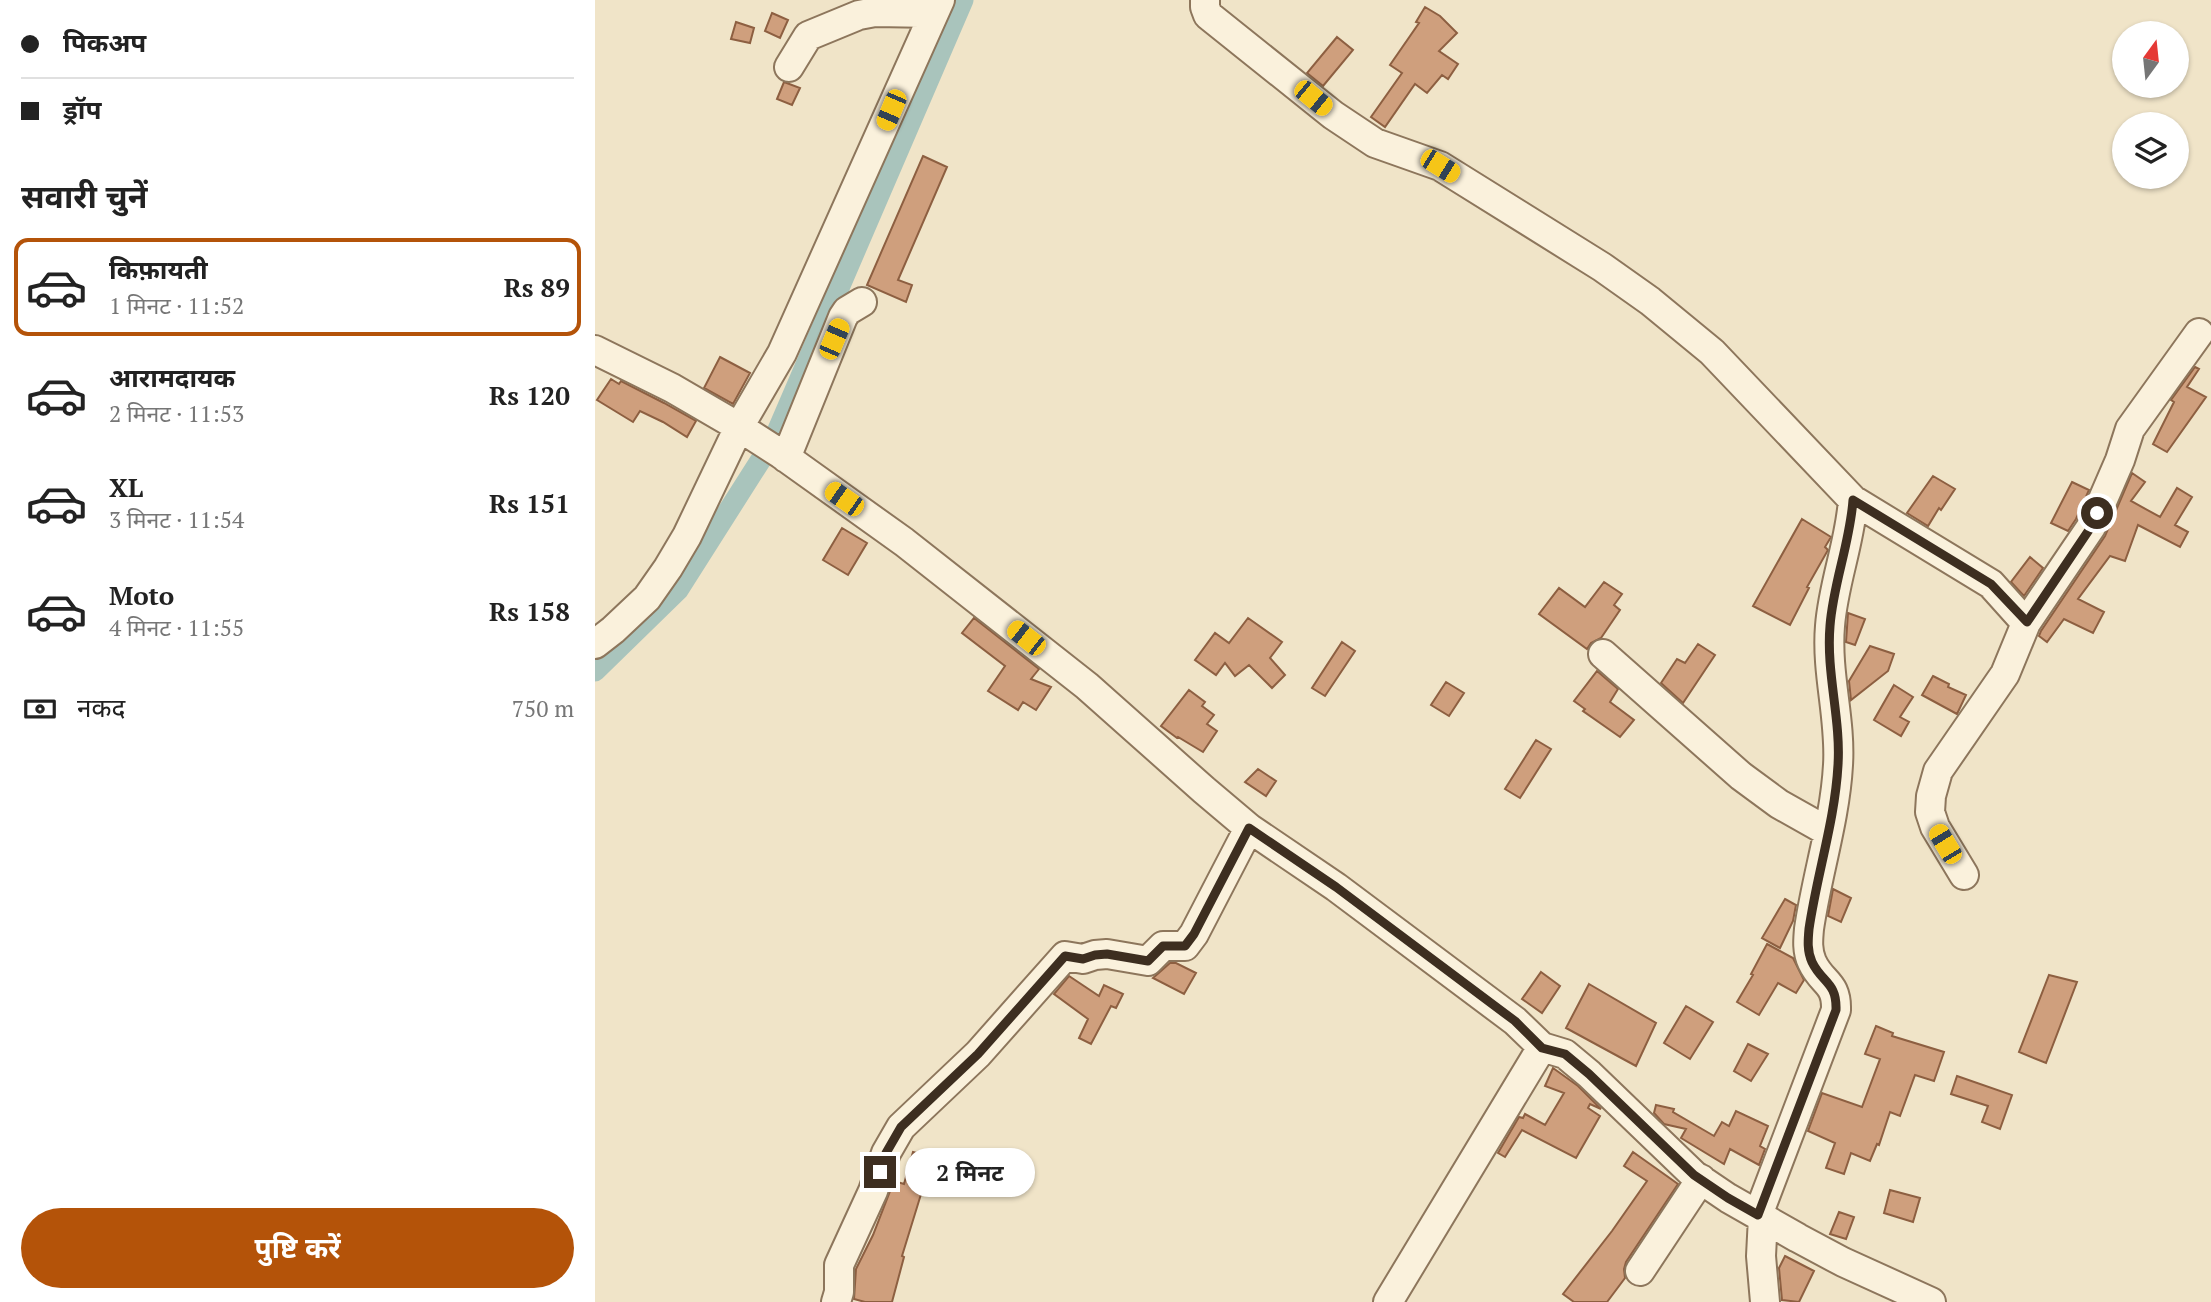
<!DOCTYPE html>
<html lang="hi">
<head>
<meta charset="utf-8">
<style>
	body { margin:0; font-family:"PT Serif","Noto Sans Devanagari",serif; background:#f2f2f2; color:#222; height:100vh; display:flex; flex-direction:column; font-size:26px; white-space:nowrap }
	* { box-sizing:border-box; margin:0 }
	p { font-size:23px; color:#767676 }
	.icon { flex:none; width:38px; height:38px; fill:none; stroke:currentColor; stroke-width:2; stroke-linecap:round; stroke-linejoin:round }
	.map { position:relative; flex:1; overflow:hidden }
	.panel { display:flex; flex-direction:column; background:#fff; width:595px }
	.panel>* { flex:none }
	.banner { display:grid; align-content:center; height:154px; padding:0 21px; background:#fff }
	.needle { width:46px; rotate:15deg }
	.buttons { position:absolute; left:1517px; top:21px; display:grid; gap:14px }
	.buttons a { display:grid; place-items:center; width:77px; height:77px; border-radius:50%; background:#fff; box-shadow:0 2px 5px #0004; font-size:35px }
	.end { position:absolute; width:32px; height:32px; margin:-16px; border:9px solid #3d2e20; background:#fff; box-shadow:0 0 0 4px #fff }
	.from { border-radius:50% }
	.bubble { position:absolute; height:49px; border-radius:24px; background:#fff; box-shadow:0 2px 5px #0004; font-size:23px; font-weight:700; line-height:49px; text-align:center }
	.car { position:absolute; width:21px; height:42px; margin:-21px -10px; border-radius:9px; box-shadow:0 0 5px 2px #0007; background:linear-gradient(#f5c518 24%,#345 0 40%,#f5c518 0 76%,#345 0 86%,#f5c518 0) }
	.banner b { display:flex; align-items:center; gap:24px; height:66px; font-size:26px }
	.banner b+b { border-top:2px solid #e0e0e0 }
	.banner i { width:18px; height:18px; background:#222 }
	ul { padding:0; list-style:none }
	li { display:flex; align-items:center; gap:21px; height:98px; margin:0 14px 10px; padding:0 7px; border:4px solid transparent; border-radius:14px }
	li div { flex:1 }
	li b { display:block; font-size:26px }
	li em { font-style:normal; font-weight:700 }
	li.on { border-color:#b45309 }
	li>.icon { width:63px; height:63px; stroke-width:1.5 }
	h2 { padding:0 21px; font-size:32px; line-height:84px }
	.pay { display:flex; align-items:center; gap:18px; height:77px; padding:0 21px; font-size:26px }
	.pay p { margin-inline-start:auto }
	.primary-button { display:flex; gap:14px; margin-top:auto; padding:14px 21px }
	.primary-button a { flex:1; height:80px; border-radius:42px; background:#b45309; color:#fff; font-size:28px; font-weight:700; line-height:80px; text-align:center }
	main { display:flex; flex:1; min-height:0 }
	.map>svg:first-child { display:block }
	.lines { fill:none; stroke-linecap:round; stroke-linejoin:round }
	.canal { stroke:#a9c4bc; stroke-width:21 }
	.building { fill:#cf9f7d; stroke:#8d5f41; stroke-width:2 }
	.minor-casing { stroke:#8d765c; stroke-width:32 }
	.minor { stroke:#faf1dc; stroke-width:28 }
	.route { stroke:#3d2e20; stroke-width:9 }
</style>
</head>
<body>
<main>
<section class="panel">
<div class="banner">
<b><i class="from"></i>पिकअप</b>
<b><i></i>ड्रॉप</b>
</div>
<h2>सवारी चुनें</h2>
<ul>
<li class="on"><svg class="icon" aria-label="car" viewBox="0 0 24 24"><path d="M5 17H2v-5l4-1 3-4h7l3 4 3 1v5h-3M9 17h6M6 11h13"/><circle cx="7" cy="17" r="2"/><circle cx="17" cy="17" r="2"/></svg><div><b>किफ़ायती</b><p>1 मिनट · 11:52</p></div><em>Rs 89</em></li>
<li><svg class="icon" aria-label="car" viewBox="0 0 24 24"><path d="M5 17H2v-5l4-1 3-4h7l3 4 3 1v5h-3M9 17h6M6 11h13"/><circle cx="7" cy="17" r="2"/><circle cx="17" cy="17" r="2"/></svg><div><b>आरामदायक</b><p>2 मिनट · 11:53</p></div><em>Rs 120</em></li>
<li><svg class="icon" aria-label="car" viewBox="0 0 24 24"><path d="M5 17H2v-5l4-1 3-4h7l3 4 3 1v5h-3M9 17h6M6 11h13"/><circle cx="7" cy="17" r="2"/><circle cx="17" cy="17" r="2"/></svg><div><b>XL</b><p>3 मिनट · 11:54</p></div><em>Rs 151</em></li>
<li><svg class="icon" aria-label="car" viewBox="0 0 24 24"><path d="M5 17H2v-5l4-1 3-4h7l3 4 3 1v5h-3M9 17h6M6 11h13"/><circle cx="7" cy="17" r="2"/><circle cx="17" cy="17" r="2"/></svg><div><b>Moto</b><p>4 मिनट · 11:55</p></div><em>Rs 158</em></li>
</ul>
<div class="pay"><svg class="icon" aria-label="cash" viewBox="0 0 24 24"><path d="M3 7h18v10H3z"/><circle cx="12" cy="12" r="2"/></svg>नकद<p>750 m</p></div>
<div class="primary-button"><a>पुष्टि करें</a></div>
</section>
<div class="map">
<svg width="1616" height="1302" viewBox="0 0 1616 1302">
	<rect width="100%" height="100%" fill="#f0e4c8"/>
	<g class="lines">
		<!-- canal -->
		<path class="canal" d="M 0,671 L 83,590 L 179,439 L 368,0"/>
	</g>
	<!-- building -->
	<path class="building" d="M 830,7 L 845,16 L 862,33 L 844,51 L 863,64 L 853,79 L 847,75 L 832,93 L 820,84 L 790,127 L 776,117 L 807,73 L 795,65 L 824,23 L 821,22 Z
		M 177,13 L 193,20 L 185,38 L 170,31 Z
		M 141,22 L 159,28 L 155,43 L 136,39 Z
		M 742,37 L 758,50 L 728,86 L 712,73 Z
		M 189,82 L 205,88 L 197,105 L 182,99 Z
		M 328,156 L 352,167 L 303,280 L 317,285 L 311,302 L 272,285 Z
		M 125,357 L 155,373 L 138,404 L 109,388 Z
		M 1600,367 L 1604,369 L 1592,387 L 1611,397 L 1572,452 L 1558,444 L 1579,402 L 1576,400 Z
		M 16,379 L 24,384 L 26,381 L 69,403 L 101,421 L 92,437 L 68,422 L 45,411 L 38,422 L 2,400 Z
		M 1537,473 L 1550,482 L 1536,501 L 1565,517 L 1582,488 L 1597,497 L 1580,525 L 1593,532 L 1585,547 L 1543,525 L 1530,561 L 1515,556 L 1483,599 L 1509,612 L 1498,633 L 1469,619 L 1452,642 L 1444,636 L 1446,631 L 1510,536 Z
		M 1338,476 L 1360,489 L 1346,510 L 1344,508 L 1333,526 L 1312,513 Z
		M 1477,482 L 1494,490 L 1481,519 L 1473,531 L 1456,523 Z
		M 1207,519 L 1236,537 L 1230,547 L 1233,550 L 1212,587 L 1214,588 L 1195,625 L 1158,606 Z
		M 247,528 L 272,543 L 253,575 L 228,560 Z
		M 1435,557 L 1448,568 L 1429,596 L 1416,582 Z
		M 1009,582 L 1027,594 L 1019,605 L 1025,610 L 1006,638 L 996,643 L 992,649 L 944,614 L 964,588 L 990,607 Z
		M 1253,613 L 1270,619 L 1260,645 L 1251,642 Z
		M 379,618 L 444,669 L 436,679 L 456,687 L 441,710 L 428,702 L 423,710 L 393,691 L 410,666 L 367,633 Z
		M 653,618 L 687,642 L 675,658 L 690,675 L 677,688 L 654,665 L 640,676 L 630,663 L 621,675 L 600,660 L 620,633 L 634,643 Z
		M 747,642 L 760,651 L 730,696 L 717,688 Z
		M 1103,644 L 1120,655 L 1088,703 L 1066,683 L 1082,659 L 1090,663 Z
		M 1275,646 L 1299,654 L 1293,671 L 1256,700 L 1254,681 Z
		M 1002,671 L 1023,689 L 1015,702 L 1039,720 L 1025,737 L 988,711 L 990,709 L 979,701 Z
		M 1338,676 L 1354,684 L 1353,687 L 1371,695 L 1362,714 L 1327,695 Z
		M 851,682 L 869,693 L 854,716 L 836,705 Z
		M 1299,685 L 1318,697 L 1305,717 L 1314,722 L 1306,736 L 1279,720 Z
		M 594,690 L 610,702 L 607,706 L 619,715 L 612,724 L 622,731 L 608,752 L 583,737 L 582,738 L 566,726 Z
		M 941,740 L 956,749 L 925,798 L 910,789 Z
		M 663,769 L 681,781 L 671,796 L 650,782 Z
		M 1238,889 L 1256,898 L 1246,922 L 1233,916 Z
		M 1190,899 L 1201,905 L 1198,921 L 1185,948 L 1167,938 Z
		M 1172,944 L 1198,958 L 1209,980 L 1201,993 L 1183,983 L 1164,1015 L 1142,1002 L 1158,975 L 1156,974 Z
		M 575,963 L 581,963 L 601,973 L 589,994 L 558,978 Z
		M 946,972 L 965,986 L 947,1013 L 927,999 Z
		M 1454,975 L 1482,982 L 1451,1063 L 1424,1052 Z
		M 474,976 L 504,996 L 509,985 L 528,994 L 521,1008 L 516,1006 L 496,1044 L 484,1038 L 493,1019 L 459,994 Z
		M 994,984 L 1061,1023 L 1041,1066 L 971,1028 Z
		M 1091,1006 L 1118,1022 L 1095,1059 L 1069,1043 Z
		M 1281,1026 L 1298,1033 L 1297,1036 L 1349,1052 L 1339,1081 L 1320,1075 L 1305,1116 L 1295,1112 L 1284,1145 L 1282,1144 L 1275,1161 L 1256,1153 L 1249,1174 L 1231,1168 L 1240,1143 L 1213,1131 L 1227,1093 L 1267,1107 L 1285,1059 L 1270,1054 Z
		M 1153,1044 L 1173,1054 L 1156,1081 L 1139,1071 Z
		M 958,1068 L 983,1086 L 1006,1109 L 995,1104 L 993,1108 L 1005,1116 L 981,1158 L 927,1130 L 910,1157 L 903,1153 L 924,1117 L 928,1118 L 930,1114 L 950,1125 L 969,1093 L 950,1086 Z
		M 1362,1076 L 1417,1095 L 1405,1129 L 1387,1122 L 1393,1106 L 1356,1094 Z
		M 1061,1105 L 1079,1109 L 1078,1112 L 1119,1136 L 1127,1122 L 1134,1126 L 1141,1111 L 1173,1126 L 1165,1146 L 1170,1149 L 1164,1165 L 1135,1149 L 1129,1164 L 1086,1138 L 1091,1129 L 1069,1124 L 1059,1113 Z
		M 318,1152 L 333,1156 L 324,1190 L 327,1191 L 307,1256 L 309,1257 L 297,1302 L 270,1302 L 259,1299 L 261,1269 L 278,1235 L 299,1181 L 309,1184 Z
		M 1038,1152 L 1083,1184 L 1031,1262 L 1029,1269 L 1030,1278 L 1012,1302 L 979,1302 L 968,1294 L 1017,1231 L 1052,1181 L 1029,1166 Z
		M 1295,1190 L 1325,1198 L 1318,1222 L 1289,1213 Z
		M 1244,1212 L 1259,1217 L 1251,1239 L 1235,1234 Z
		M 1190,1256 L 1219,1271 L 1204,1302 L 1187,1300 L 1184,1268 Z"/>
	<g class="lines">
		<!-- minor casing -->
		<g class="minor-casing">
			<path id="minor" d="M 610,0 L 610,7 L 613,15 L 738,115 L 780,143 L 845,166 L 1007,267 L 1055,301 L 1117,352 L 1258,500 C 1255,543 1238,584 1235,626 C 1231,673 1246,719 1243,765 C 1240,820 1222,874 1214,929 C 1213,940 1212,951 1217,962 C 1227,984 1242,982 1241,1010 L 1163,1215
				M 194,67 L 213,36 L 264,15 L 280,12 L 339,13
				M 0,350 L 77,388 L 144,427 L 186,454 L 309,542 L 492,686 L 609,790 L 654,828 L 741,887 L 920,1021 L 947,1047 L 970,1054 L 994,1074 L 1099,1175 L 1133,1198 L 1203,1238 L 1248,1262 L 1336,1302
				M 191,458 L 248,317 L 252,311 L 267,302
				M 1258,500 L 1396,584 L 1431,623
				M 0,644 L 18,630 L 52,598 L 73,568 L 92,536 L 144,427 L 187,353 L 345,0
				M 1008,654 L 1146,776 L 1184,804 L 1232,831
				M 1369,875 L 1340,827 L 1335,812 L 1336,796 L 1343,771 L 1410,674 L 1431,623 L 1496,527 L 1525,460 L 1535,429 L 1604,333
				M 1168,1217 L 1166,1256 L 1170,1302
				M 1045,1271 L 1106,1179
				M 241,1302 L 244,1292 L 244,1265 L 278,1191 L 291,1153 L 306,1127 L 383,1054 L 470,956 L 488,959 L 500,955 L 512,954 L 553,961 L 568,946 L 590,946 L 599,934 L 654,828
				M 793,1302 L 947,1047"/>
		</g>
		<!-- minor -->
		<use href="#minor" class="minor"/>
	</g>
	<g class="lines">
		<!-- route -->
		<path class="route" d="M 285,1172 L 291,1153 L 306,1127 L 383,1054 L 470,956 L 488,959 L 500,955 L 512,954 L 553,961 L 568,946 L 590,946 L 599,934 L 654,828 L 741,887 L 920,1021 L 947,1048 L 970,1054 L 994,1074 L 1099,1175 L 1133,1198 L 1163,1215 L 1241,1010 C 1242,982 1227,983 1217,962 C 1212,951 1213,940 1214,929 C 1222,874 1240,820 1243,765 C 1246,719 1231,673 1235,626 C 1238,584 1255,543 1258,500 L 1396,584 L 1432,622 L 1496,527 L 1502,513"/>
	</g>
</svg>
<div class="buttons">
<a><svg class="needle" viewBox="-14 -14 28 28"><path d="M0-13l5 13h-10z" fill="#e53935"/><path d="M0 13l5-13h-10z" fill="#767676"/></svg></a>
<a><svg class="icon" aria-label="layers" viewBox="0 0 24 24"><path d="M12 4l9 5-9 5-9-5zM3 14l9 5 9-5"/></svg></a>
</div>
<i class="end from" style="left:1502px;top:513px"></i>
<i class="end" style="left:285px;top:1172px"></i>
<div class="bubble" style="left:310px;top:1148px;width:130px">2 मिनट</div>
<i class="car" style="left:718px;top:98px;rotate:129deg"></i>
<i class="car" style="left:296px;top:110px;rotate:203deg"></i>
<i class="car" style="left:845px;top:166px;rotate:122deg"></i>
<i class="car" style="left:239px;top:339px;rotate:23deg"></i>
<i class="car" style="left:249px;top:499px;rotate:305deg"></i>
<i class="car" style="left:431px;top:638px;rotate:308deg"></i>
<i class="car" style="left:1350px;top:844px;rotate:329deg"></i>
</div>
</main>
</body>
</html>
